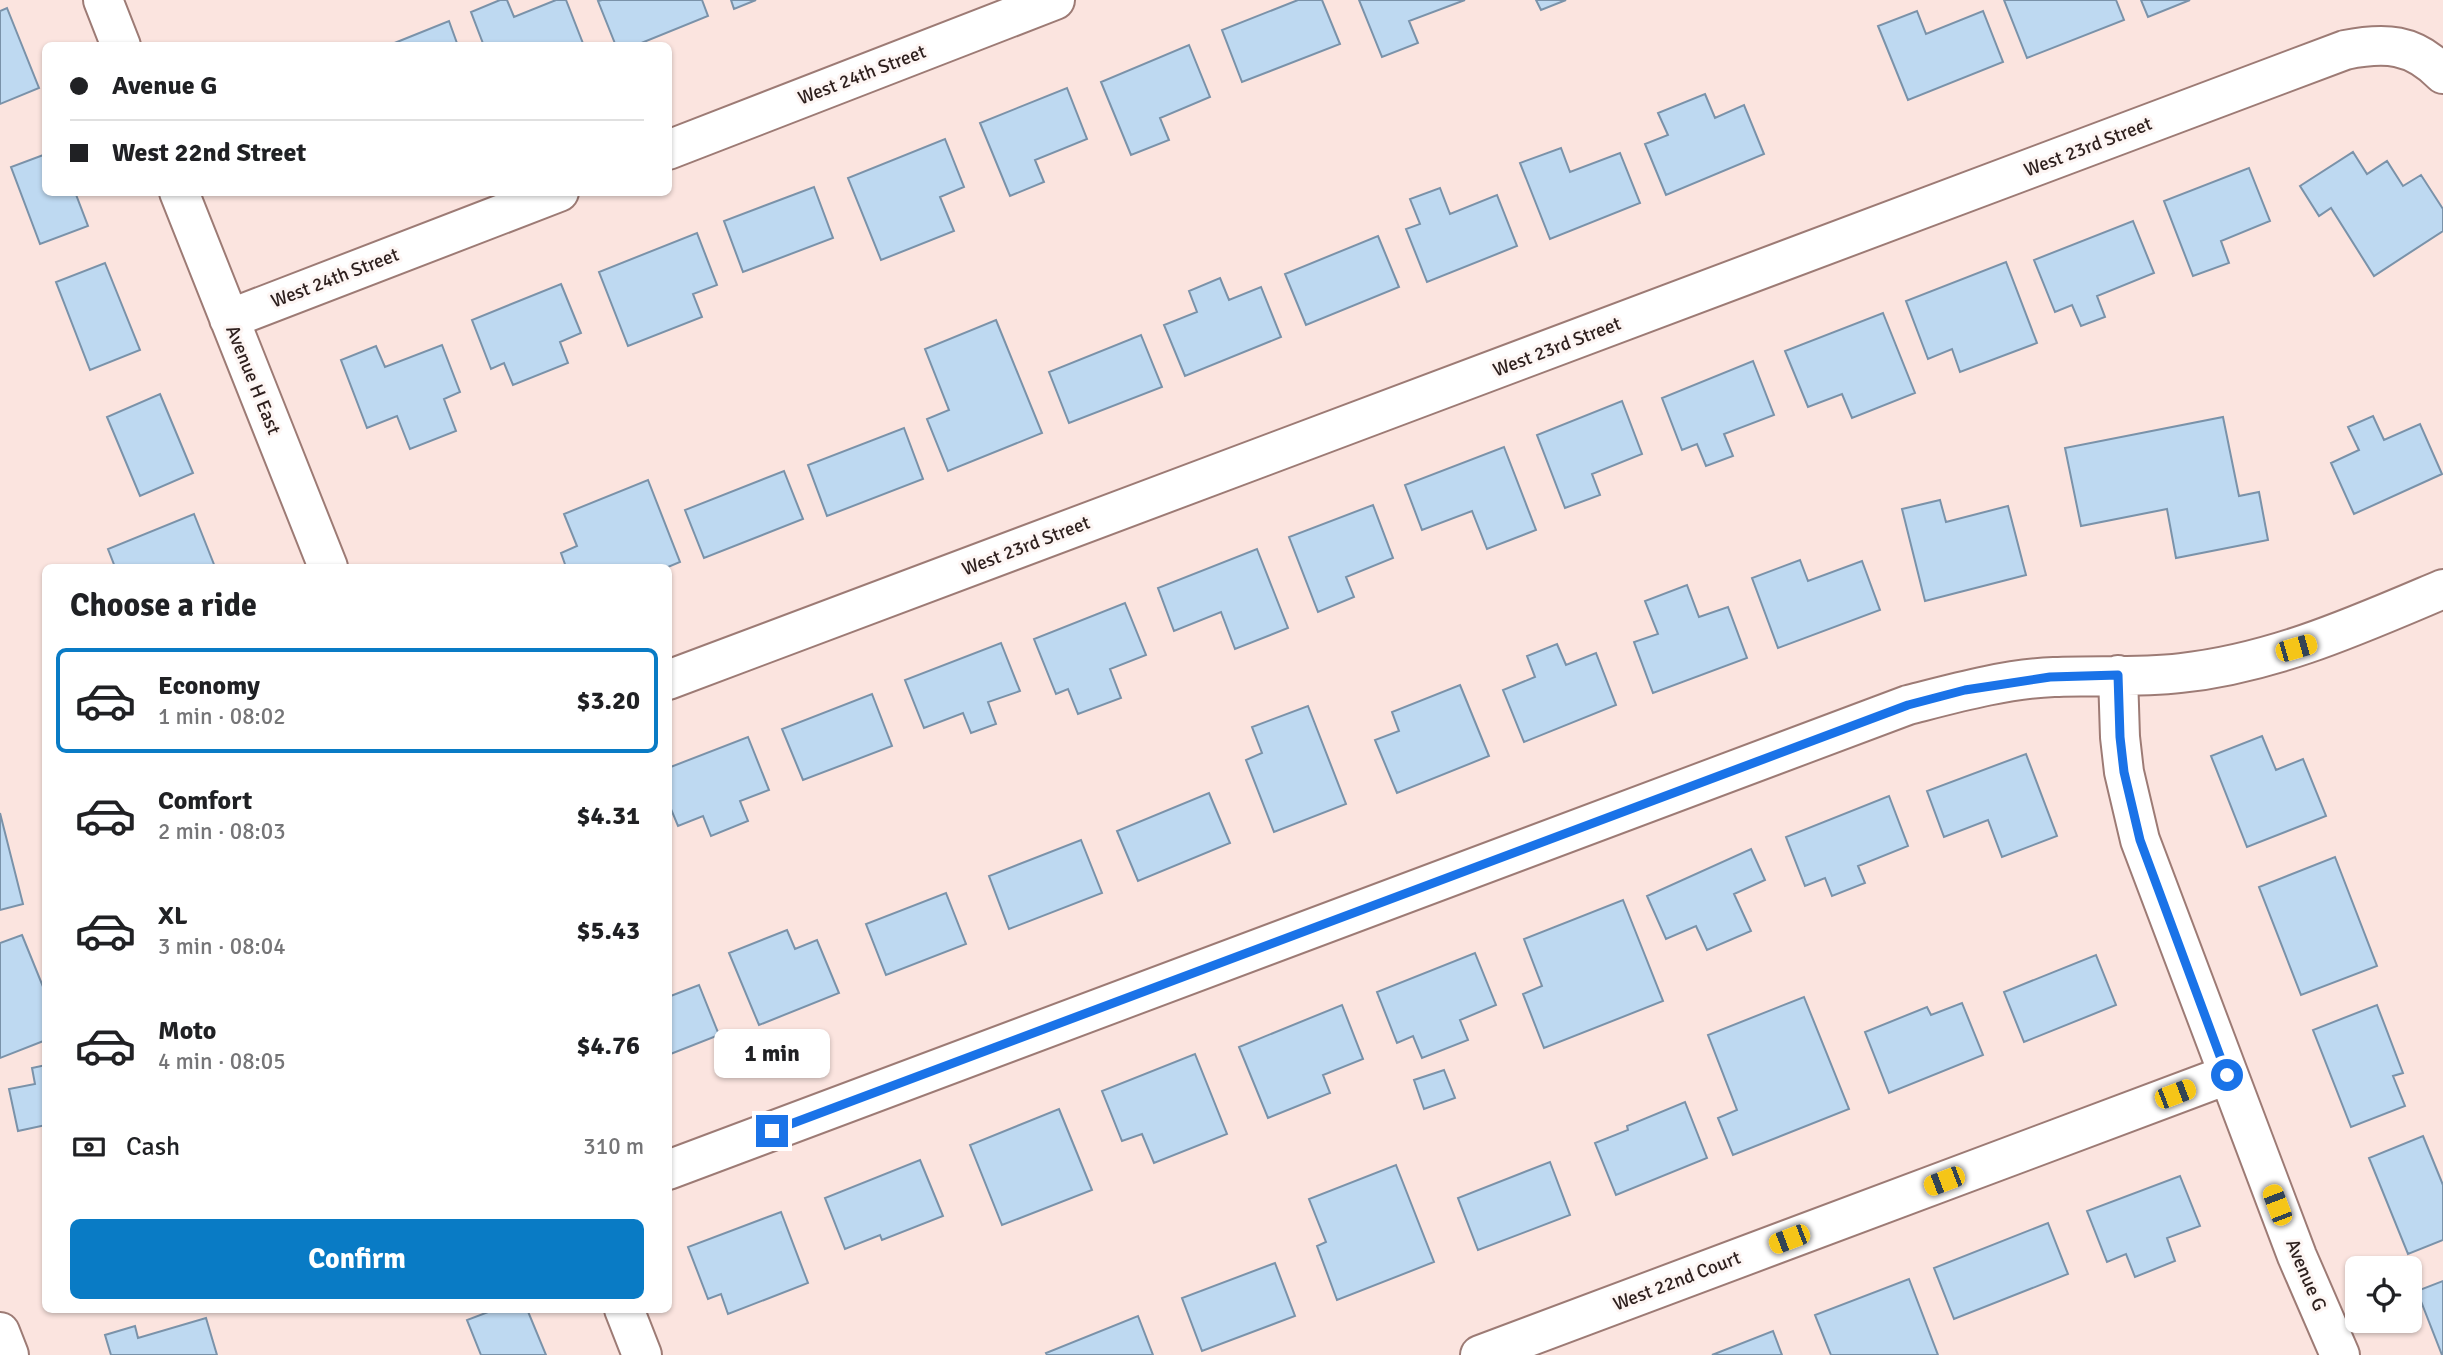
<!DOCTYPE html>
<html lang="en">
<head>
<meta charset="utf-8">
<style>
	body { margin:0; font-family:Signika,sans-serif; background:#f2f2f2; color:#202124; height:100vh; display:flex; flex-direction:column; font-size:26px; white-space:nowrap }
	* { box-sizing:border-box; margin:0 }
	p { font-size:23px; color:#757577 }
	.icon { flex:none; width:38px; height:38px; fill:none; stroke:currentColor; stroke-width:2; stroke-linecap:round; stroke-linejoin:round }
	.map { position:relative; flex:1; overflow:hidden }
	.side { position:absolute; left:42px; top:564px; width:630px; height:749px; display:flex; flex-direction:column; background:#fff; border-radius:10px; box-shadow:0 2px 5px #0004 }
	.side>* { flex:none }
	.guide { position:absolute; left:42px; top:42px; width:630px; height:154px; border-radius:10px; box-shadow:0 2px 5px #0004; display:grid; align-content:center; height:154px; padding:0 28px; background:#fff }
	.controls { position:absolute; left:2345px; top:1256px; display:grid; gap:14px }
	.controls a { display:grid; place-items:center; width:77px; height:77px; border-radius:10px; background:#fff; box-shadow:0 2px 5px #0004; font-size:35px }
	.end { position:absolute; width:32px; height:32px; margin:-16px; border:9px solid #1a73e8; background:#fff; box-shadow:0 0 0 4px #fff }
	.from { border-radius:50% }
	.bubble { position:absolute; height:49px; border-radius:10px; background:#fff; box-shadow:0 2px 5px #0004; font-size:23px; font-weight:800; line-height:49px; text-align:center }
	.car { position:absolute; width:21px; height:42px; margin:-21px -10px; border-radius:9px; box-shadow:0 0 5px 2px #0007; background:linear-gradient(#f5c518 24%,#345 0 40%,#f5c518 0 76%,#345 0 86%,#f5c518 0) }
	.guide b { display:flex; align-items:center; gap:24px; height:66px; font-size:26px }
	.guide b+b { border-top:2px solid #e0e0e0 }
	.guide i { width:18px; height:18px; background:#202124 }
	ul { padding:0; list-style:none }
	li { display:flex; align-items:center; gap:21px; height:105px; margin:0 14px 10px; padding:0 14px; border:4px solid transparent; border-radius:10px }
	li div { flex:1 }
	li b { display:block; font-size:26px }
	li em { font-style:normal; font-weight:800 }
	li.on { border-color:#097bc5 }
	li>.icon { width:63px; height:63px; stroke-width:1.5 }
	h2 { padding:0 28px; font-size:32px; line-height:84px }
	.pay { display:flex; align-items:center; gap:18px; height:77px; padding:0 28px; font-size:26px }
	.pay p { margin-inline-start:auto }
	.primary-button { display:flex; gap:14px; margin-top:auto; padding:14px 28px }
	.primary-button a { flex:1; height:80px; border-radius:10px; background:#097bc5; color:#fff; font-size:28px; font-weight:800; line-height:80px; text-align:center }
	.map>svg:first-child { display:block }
	.building { fill:#bed9f1; stroke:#7a92a9; stroke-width:2 }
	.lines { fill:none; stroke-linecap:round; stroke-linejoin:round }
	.street-casing { stroke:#9d7b75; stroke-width:42 }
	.street { stroke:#fff; stroke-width:38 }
	.route { stroke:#1a73e8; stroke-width:9 }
	.labels { text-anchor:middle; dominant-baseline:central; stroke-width:6; stroke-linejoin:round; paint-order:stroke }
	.street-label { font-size:19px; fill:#2d1f1d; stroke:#fdf5f3 }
</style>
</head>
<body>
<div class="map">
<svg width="2443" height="1355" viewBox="0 0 2443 1355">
	<rect width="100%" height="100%" fill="#fbe4df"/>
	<!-- building -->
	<path class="building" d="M 500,0 L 507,0 L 514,17 L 556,0 L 566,0 L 584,46 L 484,46 L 471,12 Z
		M 602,0 L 702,0 L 708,16 L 634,46 L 616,46 L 598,1 Z
		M 731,0 L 756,0 L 734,9 Z
		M 1298,0 L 1322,0 L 1340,44 L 1242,82 L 1222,30 Z
		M 1359,0 L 1465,0 L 1409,21 L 1418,43 L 1382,57 Z
		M 1536,0 L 1566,0 L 1541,10 Z
		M 2004,0 L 2116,0 L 2124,20 L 2027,58 Z
		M 2141,0 L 2190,0 L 2148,17 Z
		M 7,8 L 39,88 L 0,104 L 0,11 Z
		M 1917,11 L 1926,34 L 1983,11 L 2003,62 L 1908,100 L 1878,26 Z
		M 449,21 L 458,46 L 387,46 Z
		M 1189,45 L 1210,97 L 1160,118 L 1169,140 L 1131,155 L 1101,82 Z
		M 1067,88 L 1087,139 L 1035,160 L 1044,182 L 1010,196 L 980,123 Z
		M 1705,94 L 1715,118 L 1744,105 L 1764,154 L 1666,195 L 1645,144 L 1668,135 L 1658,113 Z
		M 945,139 L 964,187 L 940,197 L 954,231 L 881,260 L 848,178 Z
		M 1561,148 L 1570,172 L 1620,153 L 1640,203 L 1550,239 L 1520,163 Z
		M 2353,152 L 2367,174 L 2387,161 L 2403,186 L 2421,175 L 2443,209 L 2443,231 L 2374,276 L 2331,208 L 2319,216 L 2300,186 Z
		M 46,154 L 46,192 L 75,192 L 88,226 L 40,244 L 11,167 Z
		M 2249,168 L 2270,221 L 2221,241 L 2229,263 L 2193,276 L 2164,201 Z
		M 814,187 L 833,238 L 743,272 L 724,221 Z
		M 1440,188 L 1450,214 L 1497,195 L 1517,246 L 1427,282 L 1406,229 L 1420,224 L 1410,199 Z
		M 2133,221 L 2154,273 L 2097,296 L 2105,317 L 2081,326 L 2072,305 L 2055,312 L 2034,260 Z
		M 697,233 L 717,285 L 693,294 L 702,317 L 628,346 L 599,272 Z
		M 1378,236 L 1399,287 L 1306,325 L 1285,274 Z
		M 2006,262 L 2037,343 L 1960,372 L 1952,349 L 1928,359 L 1906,301 Z
		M 105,263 L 140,350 L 90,370 L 56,282 Z
		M 1220,278 L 1229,300 L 1261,287 L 1281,337 L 1185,376 L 1164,325 L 1197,312 L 1189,291 Z
		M 561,284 L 581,333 L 560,342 L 568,363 L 513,385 L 504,363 L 491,369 L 472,320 Z
		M 1883,313 L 1915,393 L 1852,418 L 1842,394 L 1808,407 L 1785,351 Z
		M 996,320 L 1042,433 L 948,471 L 927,419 L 949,410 L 925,349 Z
		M 1141,335 L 1162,387 L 1069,423 L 1049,372 Z
		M 442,345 L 460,392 L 444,399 L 456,431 L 410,449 L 397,416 L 367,428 L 341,360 L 376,346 L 385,367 Z
		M 1753,361 L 1774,415 L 1724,434 L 1733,456 L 1706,466 L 1697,444 L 1682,450 L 1662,398 Z
		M 160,394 L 193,473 L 140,496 L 107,417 Z
		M 1622,401 L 1642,454 L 1592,474 L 1600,495 L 1565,508 L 1537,435 Z
		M 2373,416 L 2384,440 L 2420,424 L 2442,474 L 2354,514 L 2331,463 L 2359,450 L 2348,427 Z
		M 2223,417 L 2239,496 L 2259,492 L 2268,540 L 2176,558 L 2167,509 L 2081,526 L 2065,448 Z
		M 904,428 L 923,479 L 827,516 L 808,465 Z
		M 1504,447 L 1536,530 L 1487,549 L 1472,511 L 1422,530 L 1405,485 Z
		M 784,471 L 803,519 L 704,558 L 685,510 Z
		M 648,480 L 680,562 L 668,567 L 566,567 L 561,553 L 577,546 L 564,514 Z
		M 1940,500 L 1946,522 L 2008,506 L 2026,575 L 1925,601 L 1902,509 Z
		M 1373,505 L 1393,558 L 1346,577 L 1354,597 L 1318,612 L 1289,537 Z
		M 194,514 L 215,567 L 115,567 L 108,549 Z
		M 1257,549 L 1288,628 L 1235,649 L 1221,612 L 1174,631 L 1158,588 Z
		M 1800,560 L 1808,581 L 1862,561 L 1880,610 L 1778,648 L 1752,578 Z
		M 1687,585 L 1699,617 L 1728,607 L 1747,658 L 1653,693 L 1634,642 L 1658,634 L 1645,601 Z
		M 1125,603 L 1146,655 L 1110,669 L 1121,698 L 1078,714 L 1068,689 L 1056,694 L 1034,639 Z
		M 1001,643 L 1020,691 L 988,702 L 996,724 L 971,733 L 963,713 L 924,728 L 905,680 Z
		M 1557,644 L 1566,665 L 1596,653 L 1616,705 L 1524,742 L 1503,690 L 1535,677 L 1527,656 Z
		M 1460,685 L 1489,756 L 1397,793 L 1375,740 L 1399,731 L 1392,712 Z
		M 872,694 L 892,746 L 803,780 L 782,729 Z
		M 1308,706 L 1346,804 L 1274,832 L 1246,760 L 1262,753 L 1252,727 Z
		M 2262,736 L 2276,770 L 2303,759 L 2326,816 L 2247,847 L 2211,756 Z
		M 748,737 L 769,790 L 740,801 L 748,821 L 711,836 L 703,816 L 678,826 L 668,802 L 668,768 Z
		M 2026,754 L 2057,836 L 2002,857 L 1988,820 L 1944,837 L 1927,791 Z
		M 1209,793 L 1230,843 L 1138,881 L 1117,831 Z
		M 1889,796 L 1908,846 L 1858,866 L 1865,883 L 1832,896 L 1825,878 L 1805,886 L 1786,837 Z
		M 0,813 L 23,904 L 0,910 Z
		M 1081,840 L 1102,893 L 1009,929 L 989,876 Z
		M 1751,849 L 1765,880 L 1734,894 L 1751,931 L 1707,950 L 1696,926 L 1666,939 L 1647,896 Z
		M 2335,857 L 2377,966 L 2301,995 L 2259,887 Z
		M 946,893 L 966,944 L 886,975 L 866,924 Z
		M 1623,900 L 1663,1001 L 1544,1048 L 1523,994 L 1542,986 L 1524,939 Z
		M 787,930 L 795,949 L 817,940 L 839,993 L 759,1025 L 729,953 Z
		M 22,935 L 46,994 L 46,1040 L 0,1058 L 0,943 Z
		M 1475,953 L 1496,1005 L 1460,1020 L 1468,1040 L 1422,1058 L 1413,1036 L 1397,1043 L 1377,992 Z
		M 2096,955 L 2116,1005 L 2024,1042 L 2004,992 Z
		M 699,985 L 719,1035 L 668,1055 L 668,997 Z
		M 1804,997 L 1849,1109 L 1733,1155 L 1718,1118 L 1737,1110 L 1708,1035 Z
		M 1962,1003 L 1983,1055 L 1889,1093 L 1865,1032 L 1927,1007 L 1931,1015 Z
		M 1342,1005 L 1363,1059 L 1323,1075 L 1330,1093 L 1268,1118 L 1239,1047 Z
		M 2377,1005 L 2403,1073 L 2393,1076 L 2405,1106 L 2351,1127 L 2313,1030 Z
		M 1195,1054 L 1227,1134 L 1154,1163 L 1142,1134 L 1122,1141 L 1102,1091 Z
		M 46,1065 L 46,1125 L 18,1131 L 9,1089 L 35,1084 L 32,1068 Z
		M 1444,1070 L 1455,1098 L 1424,1109 L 1414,1080 Z
		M 1685,1102 L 1707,1158 L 1616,1195 L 1595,1143 L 1628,1130 L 1627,1126 Z
		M 1059,1109 L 1092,1190 L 1002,1225 L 970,1145 Z
		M 2423,1136 L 2443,1185 L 2443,1240 L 2408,1254 L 2369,1158 Z
		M 920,1160 L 943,1216 L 882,1240 L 880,1235 L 845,1249 L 825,1198 Z
		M 1550,1162 L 1570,1215 L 1478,1250 L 1458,1198 Z
		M 1396,1165 L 1434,1262 L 1337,1300 L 1317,1246 L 1326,1242 L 1309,1199 Z
		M 2180,1176 L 2200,1226 L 2167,1238 L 2175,1261 L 2135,1277 L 2126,1254 L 2107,1262 L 2087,1211 Z
		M 781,1212 L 808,1283 L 728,1314 L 721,1294 L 708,1299 L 688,1247 Z
		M 2048,1223 L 2068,1274 L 1954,1319 L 1934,1268 Z
		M 1275,1263 L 1295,1316 L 1202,1351 L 1182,1298 Z
		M 1909,1279 L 1938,1355 L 1831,1355 L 1815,1315 Z
		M 2443,1281 L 2443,1355 L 2442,1355 L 2417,1291 Z
		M 496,1309 L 527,1309 L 546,1355 L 481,1355 L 467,1320 Z
		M 1138,1316 L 1153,1355 L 1047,1355 L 1046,1353 Z
		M 206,1318 L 217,1355 L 111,1355 L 105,1335 L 135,1326 L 138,1338 Z
		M 1773,1331 L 1782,1355 L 1712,1355 Z"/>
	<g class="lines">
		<!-- street casing -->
		<g class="street-casing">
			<path id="street" d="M 103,0 L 121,46
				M 668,150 L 1055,0
				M 179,192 L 328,567
				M 229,319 L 559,192
				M 2118,675 L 2120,737 L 2124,772 L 2140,840 L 2297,1256 L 2340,1355
				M 668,680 L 2345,50 C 2385,42 2413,43 2443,74
				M 668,1170 L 1908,705 C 1955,693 2005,679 2054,677 C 2096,675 2139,678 2181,673 C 2274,663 2358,625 2443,589
				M 624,1309 L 642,1355
				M 0,1332 L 9,1355
				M 1480,1355 L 2227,1075"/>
		</g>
		<!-- street -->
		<use href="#street" class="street"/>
	</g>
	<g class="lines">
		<!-- route -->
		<path class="route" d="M 772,1131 L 1908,705 L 1965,690 L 2050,677 L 2118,675 L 2120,737 L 2124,772 L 2140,840 L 2227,1075"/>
	</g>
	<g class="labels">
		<!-- street labels -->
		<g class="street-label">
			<text transform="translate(862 75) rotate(-21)">West 24th Street</text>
			<text transform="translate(2088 147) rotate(-21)">West 23rd Street</text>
			<text transform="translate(335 278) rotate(-21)">West 24th Street</text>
			<text transform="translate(1557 347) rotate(-21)">West 23rd Street</text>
			<text transform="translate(253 380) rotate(68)">Avenue H East</text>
			<text transform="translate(1026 546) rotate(-21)">West 23rd Street</text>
			<text transform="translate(2306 1275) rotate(67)">Avenue G</text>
			<text transform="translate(1677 1281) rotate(-21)">West 22nd Court</text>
		</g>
	</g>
</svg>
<div class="controls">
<a><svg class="icon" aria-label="locate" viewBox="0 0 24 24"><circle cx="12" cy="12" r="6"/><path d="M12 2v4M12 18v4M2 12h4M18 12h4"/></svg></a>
</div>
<i class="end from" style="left:2227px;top:1075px"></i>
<i class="end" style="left:772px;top:1131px"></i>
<div class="bubble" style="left:714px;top:1029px;width:116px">1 min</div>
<i class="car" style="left:2296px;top:648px;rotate:74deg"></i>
<i class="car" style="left:2175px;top:1094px;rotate:69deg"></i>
<i class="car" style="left:1944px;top:1181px;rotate:249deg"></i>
<i class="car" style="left:2277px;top:1205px;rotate:339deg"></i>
<i class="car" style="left:1789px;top:1239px;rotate:249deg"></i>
<div class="guide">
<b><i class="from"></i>Avenue G</b>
<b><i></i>West 22nd Street</b>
</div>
<section class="side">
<h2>Choose a ride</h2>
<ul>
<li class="on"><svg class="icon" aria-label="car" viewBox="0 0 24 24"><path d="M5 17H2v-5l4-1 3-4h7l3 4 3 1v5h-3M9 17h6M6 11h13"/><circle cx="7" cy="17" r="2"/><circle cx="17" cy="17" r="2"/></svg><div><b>Economy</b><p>1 min · 08:02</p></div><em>$3.20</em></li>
<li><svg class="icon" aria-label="car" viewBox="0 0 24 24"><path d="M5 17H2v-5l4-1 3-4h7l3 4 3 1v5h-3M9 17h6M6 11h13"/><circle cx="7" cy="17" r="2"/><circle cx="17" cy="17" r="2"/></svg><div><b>Comfort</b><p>2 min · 08:03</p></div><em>$4.31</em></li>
<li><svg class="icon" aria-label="car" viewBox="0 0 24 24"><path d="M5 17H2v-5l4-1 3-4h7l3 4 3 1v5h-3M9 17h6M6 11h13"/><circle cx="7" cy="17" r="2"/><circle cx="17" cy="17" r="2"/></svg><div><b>XL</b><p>3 min · 08:04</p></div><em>$5.43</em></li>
<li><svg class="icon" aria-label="car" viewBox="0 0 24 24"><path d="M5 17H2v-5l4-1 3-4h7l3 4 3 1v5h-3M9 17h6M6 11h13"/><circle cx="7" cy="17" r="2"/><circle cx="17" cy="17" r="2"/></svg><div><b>Moto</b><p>4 min · 08:05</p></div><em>$4.76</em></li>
</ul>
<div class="pay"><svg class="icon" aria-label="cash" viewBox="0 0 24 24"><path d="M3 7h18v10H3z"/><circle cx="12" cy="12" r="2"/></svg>Cash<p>310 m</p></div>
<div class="primary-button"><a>Confirm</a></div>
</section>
</div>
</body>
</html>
